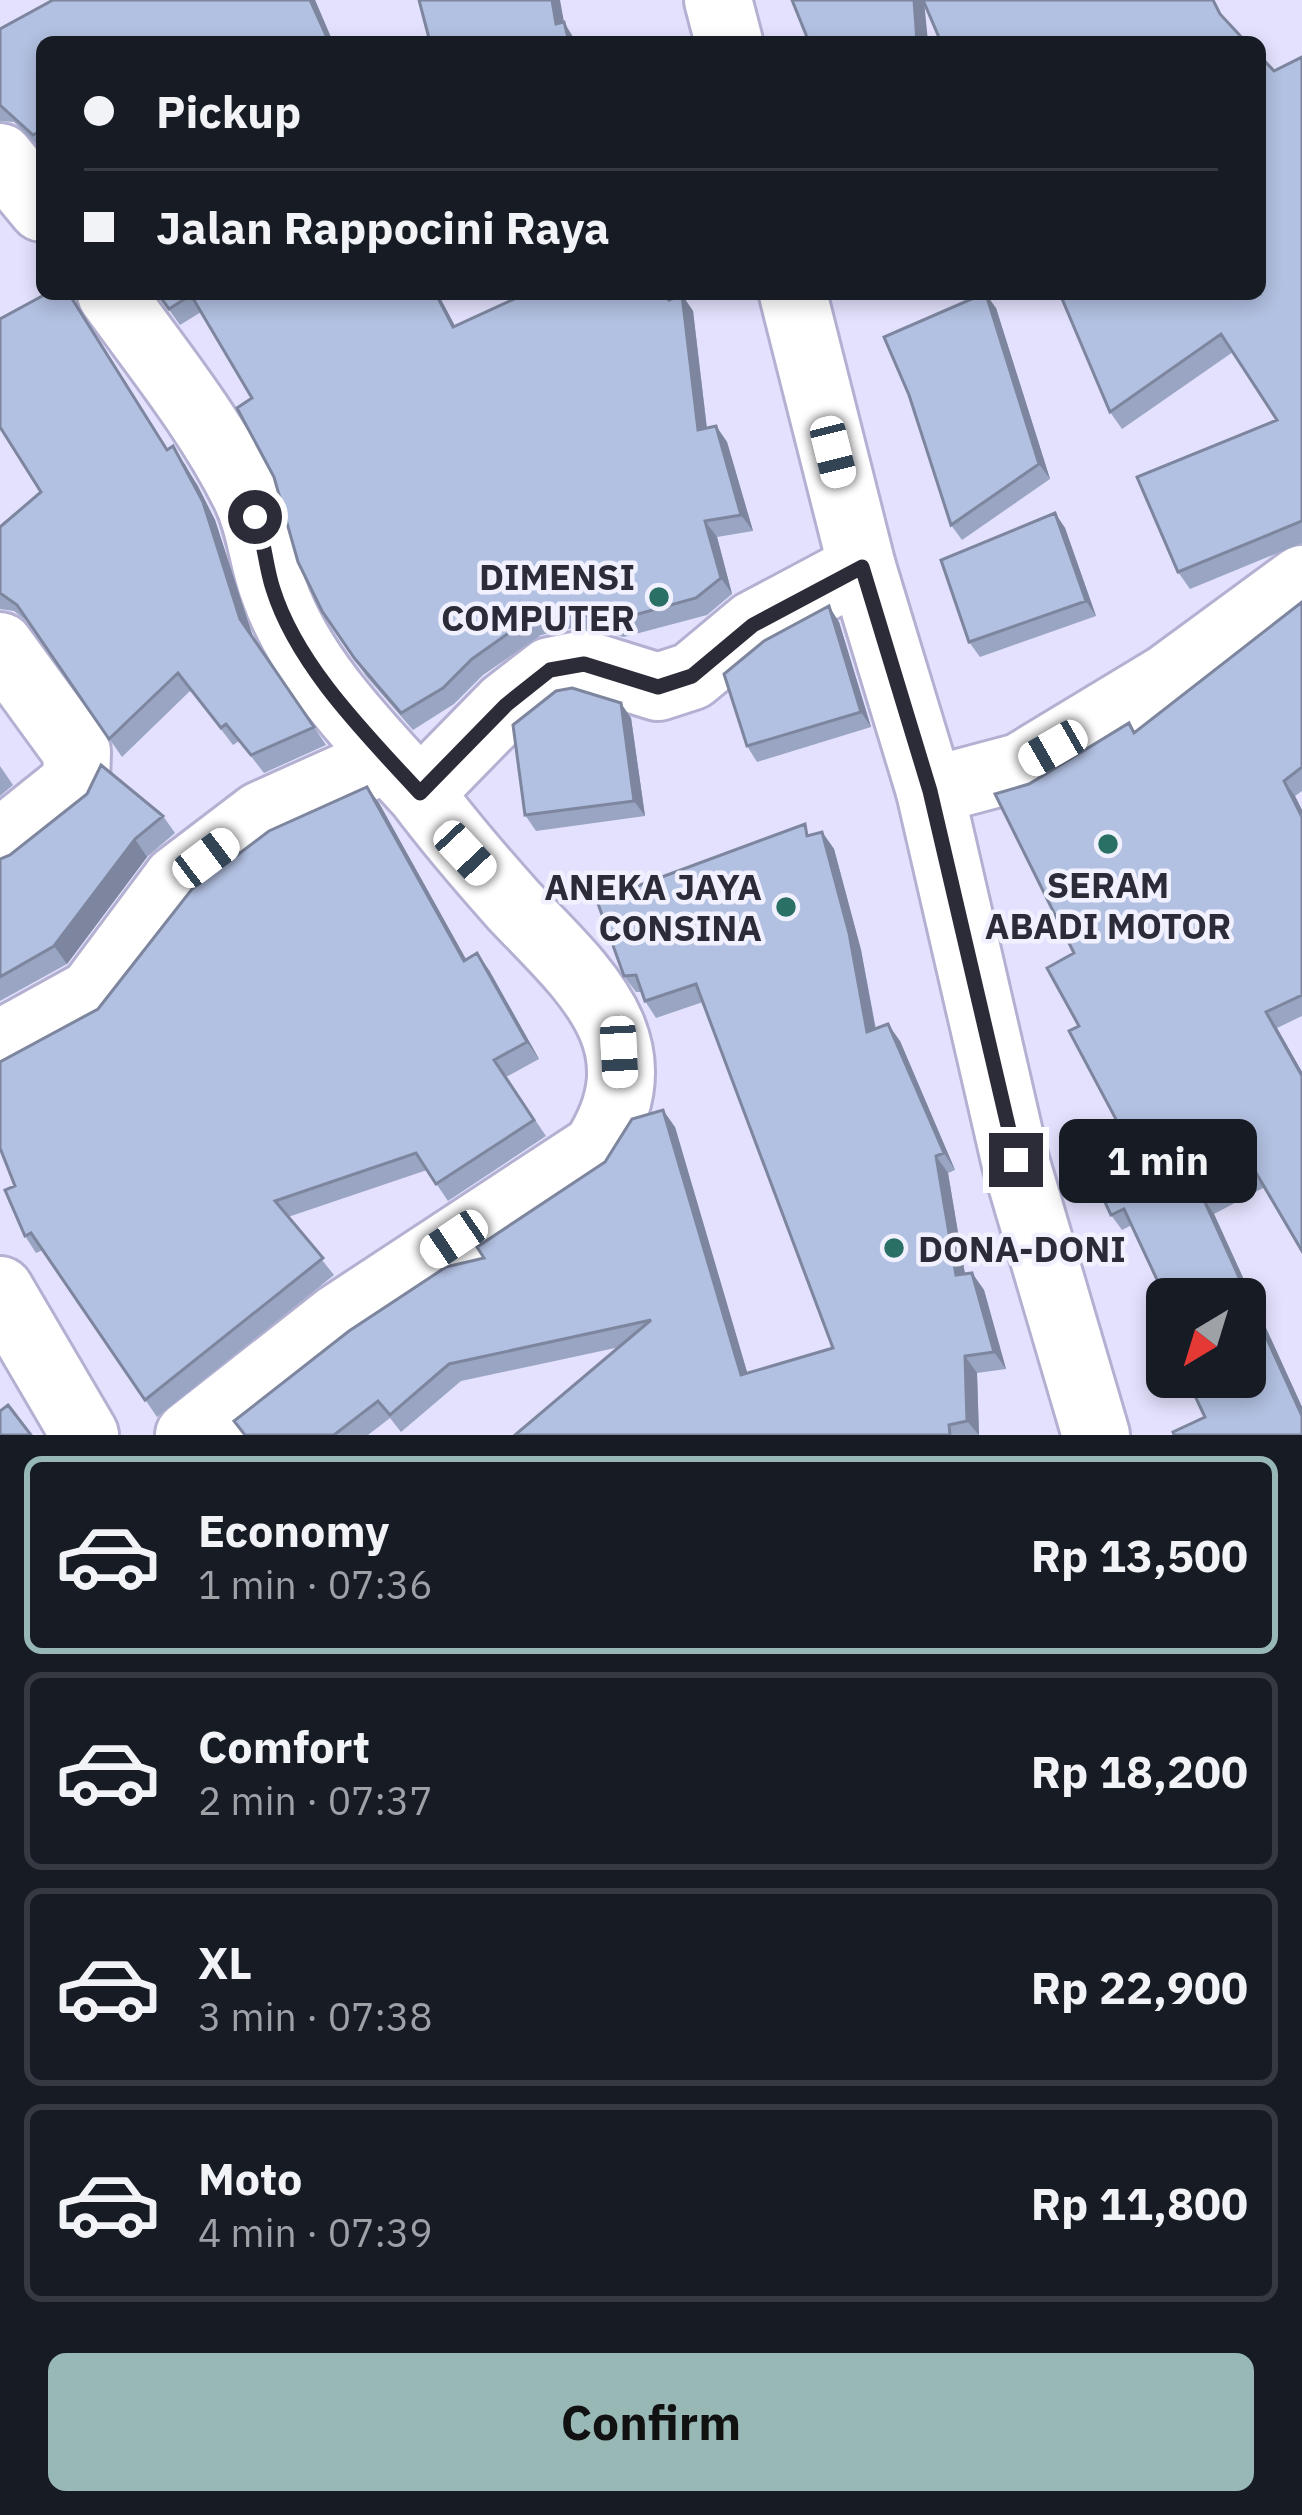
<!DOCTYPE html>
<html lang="en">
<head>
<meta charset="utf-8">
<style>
	body { margin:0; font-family:"IBM Plex Sans",sans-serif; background:#20242c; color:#f1f3f6; height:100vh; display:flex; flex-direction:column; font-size:45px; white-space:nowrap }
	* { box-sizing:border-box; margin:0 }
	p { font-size:39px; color:#9ea1a6 }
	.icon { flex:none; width:66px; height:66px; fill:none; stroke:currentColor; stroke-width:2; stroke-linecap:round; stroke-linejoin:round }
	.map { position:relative; height:1435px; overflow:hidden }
	.details { display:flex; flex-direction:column; background:#171b24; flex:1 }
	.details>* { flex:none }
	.hud { position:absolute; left:36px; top:36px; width:1230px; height:264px; border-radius:18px; box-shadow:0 6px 18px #0003; display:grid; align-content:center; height:264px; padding:0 48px; background:#171b24 }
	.needle { width:78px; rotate:218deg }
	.controls { position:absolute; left:1146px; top:1278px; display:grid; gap:24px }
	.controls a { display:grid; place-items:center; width:120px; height:120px; border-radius:18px; background:#171b24; box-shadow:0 6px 18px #0003; font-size:60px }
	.end { position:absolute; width:54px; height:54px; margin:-27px; border:15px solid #2c2b38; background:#fff; box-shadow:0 0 0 6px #fff }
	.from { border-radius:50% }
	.bubble { position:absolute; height:84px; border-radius:18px; background:#171b24; box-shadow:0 6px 18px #0003; font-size:39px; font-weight:700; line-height:84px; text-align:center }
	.car { position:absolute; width:36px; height:72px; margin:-36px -18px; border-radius:15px; box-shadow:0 0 9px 3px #0007; background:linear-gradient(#fff 24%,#345 0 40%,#fff 0 76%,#345 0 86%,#fff 0) }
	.hud b { display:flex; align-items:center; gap:42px; height:114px; font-size:45px }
	.hud b+b { border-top:3px solid #363941 }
	.hud i { width:30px; height:30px; background:#f1f3f6 }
	ul { padding:21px 0 0; list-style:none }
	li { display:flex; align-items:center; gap:36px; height:198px; margin:0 24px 18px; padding:0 24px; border:6px solid #363941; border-radius:18px }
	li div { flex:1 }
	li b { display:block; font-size:45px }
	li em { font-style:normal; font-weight:700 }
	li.on { border-color:#97b8b5 }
	li>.icon { width:108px; height:108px; stroke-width:1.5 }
	.primary-button { display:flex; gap:24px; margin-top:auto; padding:24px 48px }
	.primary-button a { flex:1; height:138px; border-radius:18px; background:#97b8b5; color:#111; font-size:48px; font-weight:700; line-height:138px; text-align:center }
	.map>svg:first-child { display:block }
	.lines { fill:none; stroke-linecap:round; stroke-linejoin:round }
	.minor-casing { stroke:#b3b0d2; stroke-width:72 }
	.major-casing { stroke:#b3b0d2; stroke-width:72 }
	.minor { stroke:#fff; stroke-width:66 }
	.major { stroke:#fff; stroke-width:66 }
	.wall { fill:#99a5c2 }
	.shaded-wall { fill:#7d869e }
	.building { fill:#b2c0e1; stroke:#7d869e; stroke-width:3 }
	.route { stroke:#2c2b38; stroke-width:15 }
	.poi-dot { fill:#2a7065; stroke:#f0f0fe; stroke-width:4.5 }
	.labels { text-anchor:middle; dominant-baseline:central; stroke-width:9; stroke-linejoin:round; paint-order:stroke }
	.poi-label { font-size:36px; font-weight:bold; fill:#2c2b38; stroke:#f0f0fe; text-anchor:end }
</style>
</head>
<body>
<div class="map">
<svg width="1302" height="1435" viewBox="0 0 1302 1435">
	<rect width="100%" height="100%" fill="#e3e1fd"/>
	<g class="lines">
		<!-- minor casing -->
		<g class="minor-casing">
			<path id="minor" d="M 0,157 L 42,208
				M 111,294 C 157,358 210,423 245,494 C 261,526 262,559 274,591 C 301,668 366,734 420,793
				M 0,646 L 77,752 L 76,782 L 0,843
				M 930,791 L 1020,767 L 1167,678 L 1302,579
				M 0,1044 L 92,993 L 177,879 L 261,815 L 388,758
				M 0,1290 L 85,1435
				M 189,1435 L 339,1317 L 596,1148 C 663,1043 582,978 514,906 C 481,869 450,833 420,793 L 506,705 L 550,671 L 584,664 L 658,687 L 692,676 L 753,625 L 862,567"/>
		</g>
		<!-- major casing -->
		<g class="major-casing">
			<path id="major" d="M 718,0 L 729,42
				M 793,294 L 862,567 L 930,791 L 1015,1160 L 1096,1435"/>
		</g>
		<!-- minor -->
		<use href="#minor" class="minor"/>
		<!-- major -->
		<use href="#major" class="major"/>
	</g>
	<!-- wall -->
	<path class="wall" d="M 53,0 L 315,0 L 333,42 L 42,42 L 42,150 L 14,122 L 0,121 L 0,29 Z
		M 1302,57 L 1302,543 L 1190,589 L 1178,572 L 1277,420 L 1233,352 L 1122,429 L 1110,412 L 1260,294 L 1274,71 Z
		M 158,294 L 438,294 L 455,326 L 525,294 L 672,294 L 674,298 L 682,295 L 693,311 L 707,428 L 716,426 L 727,442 L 753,531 L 717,537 L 732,594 L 707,615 L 624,637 L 578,627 L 541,635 L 483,675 L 454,704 L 413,730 L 366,676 L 322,611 L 252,398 L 201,312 L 180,325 Z
		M 996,308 L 1050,479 L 962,540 L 951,525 Z
		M 168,450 L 185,464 L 215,520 L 253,637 L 326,745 L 264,773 L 239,741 L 233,745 L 191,690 L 122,757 L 29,623 L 14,611 L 0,609 L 0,527 L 41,492 Z
		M 1055,513 L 1065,528 L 1096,616 L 980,657 L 969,642 Z
		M 1302,602 L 1302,791 L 1295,796 L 1302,810 L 1302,1016 L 1277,1028 L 1302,1072 L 1302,1251 L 1265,1187 L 1214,1214 L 1302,1407 L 1302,1435 L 1174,1435 L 1173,1432 L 1205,1417 L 1186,1377 L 1245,1377 L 1245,1299 L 1167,1299 L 1167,1301 L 1132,1225 L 1122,1230 L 1111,1215 L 1077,1143 L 1118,1123 L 1069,1031 L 1079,1026 L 1047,968 L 1074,953 L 995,794 L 1029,784 L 1129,723 L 1135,732 Z
		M 839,622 L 871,727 L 757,762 L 747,746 Z
		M 631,718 L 645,816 L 536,831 L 525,815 Z
		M 0,766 L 13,785 L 0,796 Z
		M 367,787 L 379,803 L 466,960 L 489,970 L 539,1059 L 506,1077 L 546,1136 L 448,1201 L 427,1170 L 288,1217 L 334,1275 L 157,1417 L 43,1250 L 36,1253 L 25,1236 L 15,1186 L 5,1060 L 98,1009 Z
		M 163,816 L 175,833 L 147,857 L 67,964 L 0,1001 L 0,859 Z
		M 822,832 L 834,849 L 861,950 L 876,1029 L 900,1041 L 955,1170 L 948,1173 L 965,1274 L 972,1273 L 984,1290 L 1006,1369 L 977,1373 L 979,1435 L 515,1435 L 620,1347 L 461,1381 L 401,1432 L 390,1418 L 368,1435 L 244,1435 L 484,1258 L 675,1127 L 747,1373 L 833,1348 L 703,1002 L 656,1018 L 645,1001 L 642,992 L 636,992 L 624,976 L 812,834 Z"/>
	<!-- shaded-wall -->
	<path class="shaded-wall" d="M 310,0 L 315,0 L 333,42 L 329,42 Z
		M 552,0 L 560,0 L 564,22 L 576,42 L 569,42 L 556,24 Z
		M 914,0 L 924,0 L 928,42 L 917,42 Z
		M 436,294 L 438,294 L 464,343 L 453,327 Z
		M 986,294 L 996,308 L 1050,479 L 1039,464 Z
		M 682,295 L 693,311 L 709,447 L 698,430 Z
		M 716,426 L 727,442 L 753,531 L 741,515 Z
		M 173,446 L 198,486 L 215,520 L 253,637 L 326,745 L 240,619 Z
		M 1055,513 L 1065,528 L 1096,616 L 1086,601 Z
		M 705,521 L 717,537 L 732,594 L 721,578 Z
		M 829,606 L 839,622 L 871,727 L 861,712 Z
		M 621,703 L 631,718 L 645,816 L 634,801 Z
		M 1284,781 L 1295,796 L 1302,810 L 1302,817 Z
		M 367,787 L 379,803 L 476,977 L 464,961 Z
		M 822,832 L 834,849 L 861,950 L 879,1049 L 867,1032 Z
		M 135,839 L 147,857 L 67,964 L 54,946 Z
		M 477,953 L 489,970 L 539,1059 L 527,1042 Z
		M 1266,1012 L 1277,1028 L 1302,1072 L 1302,1076 Z
		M 888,1024 L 900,1041 L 955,1170 L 944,1153 Z
		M 663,1110 L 675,1127 L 753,1392 L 741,1375 Z
		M 936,1156 L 948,1173 L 968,1292 L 956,1275 Z
		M 1203,1198 L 1214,1214 L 1302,1407 L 1302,1416 Z
		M 972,1273 L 984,1290 L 1006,1369 L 994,1352 Z
		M 965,1356 L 977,1373 L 979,1435 L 967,1421 Z"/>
	<!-- building -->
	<path class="building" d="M 53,0 L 310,0 L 329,42 L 42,42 L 42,130 L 33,135 L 0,105 L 0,29 Z
		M 419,0 L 552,0 L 556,24 L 564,22 L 569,42 L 430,42 Z
		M 792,0 L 914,0 L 917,42 L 809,42 Z
		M 923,0 L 1213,0 L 1220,14 L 1246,42 L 941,42 Z
		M 1260,56 L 1274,71 L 1302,57 L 1302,521 L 1178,572 L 1137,477 L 1277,420 L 1221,334 L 1110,412 L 1060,294 L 1260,294 Z
		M 46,294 L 69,294 L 167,450 L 173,446 L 203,502 L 240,619 L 314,727 L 251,755 L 226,724 L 221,728 L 178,673 L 109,739 L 17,605 L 0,593 L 0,527 L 41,492 L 0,427 L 0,319 Z
		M 158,294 L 436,294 L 453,327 L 525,294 L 667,294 L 669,300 L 682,295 L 698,430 L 716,426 L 741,515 L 705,521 L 721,578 L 696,598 L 613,621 L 566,611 L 530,618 L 472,659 L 443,688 L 401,713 L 355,659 L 322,611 L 298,562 L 274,477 L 237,408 L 252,398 L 191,295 L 169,309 Z
		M 983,294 L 986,294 L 1039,464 L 951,525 L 909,395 L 884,337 Z
		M 1055,513 L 1086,601 L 969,642 L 941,560 Z
		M 1302,602 L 1302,767 L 1284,781 L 1302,817 L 1302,995 L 1266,1012 L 1302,1076 L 1302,1251 L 1255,1171 L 1203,1198 L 1302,1416 L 1302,1435 L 1174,1435 L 1173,1432 L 1205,1417 L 1186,1377 L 1245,1377 L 1245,1299 L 1167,1299 L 1167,1301 L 1124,1209 L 1111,1215 L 1077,1143 L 1118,1123 L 1069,1031 L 1079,1026 L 1047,968 L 1074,953 L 995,794 L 1029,784 L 1129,723 L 1134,733 Z
		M 829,606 L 861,712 L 747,746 L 724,674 L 764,641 Z
		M 572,688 L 621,703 L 634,801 L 525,815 L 513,725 L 556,691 Z
		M 101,765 L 163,816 L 135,839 L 54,946 L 0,977 L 0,859 L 10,855 L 87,794 Z
		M 367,787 L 464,961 L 477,953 L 527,1042 L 494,1060 L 534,1120 L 436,1184 L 416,1153 L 275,1201 L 323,1258 L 145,1400 L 31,1233 L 25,1236 L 5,1190 L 15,1186 L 0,1148 L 0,1062 L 98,1009 L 192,889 L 269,831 Z
		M 805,824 L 807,836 L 822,832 L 849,933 L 867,1032 L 888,1024 L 944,1153 L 936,1156 L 956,1275 L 972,1273 L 994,1352 L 965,1356 L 967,1421 L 949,1425 L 950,1435 L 515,1435 L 651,1320 L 449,1364 L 390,1415 L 378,1401 L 334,1435 L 245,1435 L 234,1421 L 349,1331 L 446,1267 L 484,1258 L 477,1247 L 605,1162 L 632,1119 L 663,1110 L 741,1375 L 833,1348 L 696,984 L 645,1001 L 636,975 L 624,976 L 597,901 Z
		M 1167,1304 L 1167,1338 L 1153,1310 Z
		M 8,1405 L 31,1435 L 0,1435 L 0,1411 Z"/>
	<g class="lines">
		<!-- route -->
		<path class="route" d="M 255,517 C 265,541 265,565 273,589 C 297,666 367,735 420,793 L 506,705 L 550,670 L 584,664 L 658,687 L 692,676 L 753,625 L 862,567 L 930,791 L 1016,1160"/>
	</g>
	<!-- markers -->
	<g class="poi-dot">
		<circle cx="659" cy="597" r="12"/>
		<circle cx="1108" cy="844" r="12"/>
		<circle cx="786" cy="907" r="12"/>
		<circle cx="894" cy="1248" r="12"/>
	</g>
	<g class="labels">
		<!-- poi labels -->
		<g class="poi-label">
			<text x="635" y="576">DIMENSI<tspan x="635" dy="41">COMPUTER</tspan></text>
			<text x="1108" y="884" text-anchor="middle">SERAM<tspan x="1108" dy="41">ABADI MOTOR</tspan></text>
			<text x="762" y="886">ANEKA JAYA<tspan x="762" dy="41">CONSINA</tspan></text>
			<text x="918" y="1248" text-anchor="start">DONA-DONI</text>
		</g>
	</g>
</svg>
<div class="controls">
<a><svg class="needle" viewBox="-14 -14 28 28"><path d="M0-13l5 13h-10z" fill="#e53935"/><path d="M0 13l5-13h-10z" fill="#9ea1a6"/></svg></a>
</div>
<i class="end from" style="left:255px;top:517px"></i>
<i class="end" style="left:1016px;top:1160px"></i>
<div class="bubble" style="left:1059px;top:1119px;width:198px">1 min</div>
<i class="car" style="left:833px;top:452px;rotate:166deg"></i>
<i class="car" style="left:1053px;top:748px;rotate:240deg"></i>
<i class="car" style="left:465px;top:853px;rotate:137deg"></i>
<i class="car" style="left:206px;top:858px;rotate:53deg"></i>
<i class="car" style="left:619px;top:1052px;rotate:177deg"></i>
<i class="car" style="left:454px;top:1239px;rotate:236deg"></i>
<div class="hud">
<b><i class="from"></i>Pickup</b>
<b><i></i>Jalan Rappocini Raya</b>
</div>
</div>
<section class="details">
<ul>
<li class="on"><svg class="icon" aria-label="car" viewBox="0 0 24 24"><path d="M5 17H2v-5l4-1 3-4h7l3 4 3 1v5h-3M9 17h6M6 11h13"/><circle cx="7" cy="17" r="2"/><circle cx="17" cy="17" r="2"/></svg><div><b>Economy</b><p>1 min · 07:36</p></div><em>Rp 13,500</em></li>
<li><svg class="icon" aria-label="car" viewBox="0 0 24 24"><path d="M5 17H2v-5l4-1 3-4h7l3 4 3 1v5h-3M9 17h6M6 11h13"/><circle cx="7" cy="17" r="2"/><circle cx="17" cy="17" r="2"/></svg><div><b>Comfort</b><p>2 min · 07:37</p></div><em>Rp 18,200</em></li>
<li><svg class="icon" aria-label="car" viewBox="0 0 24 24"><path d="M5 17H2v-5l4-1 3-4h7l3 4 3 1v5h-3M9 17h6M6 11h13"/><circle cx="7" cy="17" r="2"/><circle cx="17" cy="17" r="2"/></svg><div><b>XL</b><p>3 min · 07:38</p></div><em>Rp 22,900</em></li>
<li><svg class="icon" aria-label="car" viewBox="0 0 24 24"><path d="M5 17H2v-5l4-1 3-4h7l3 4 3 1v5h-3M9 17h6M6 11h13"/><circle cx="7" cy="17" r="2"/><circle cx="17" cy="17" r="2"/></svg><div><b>Moto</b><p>4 min · 07:39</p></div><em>Rp 11,800</em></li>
</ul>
<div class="primary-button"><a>Confirm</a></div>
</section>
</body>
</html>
